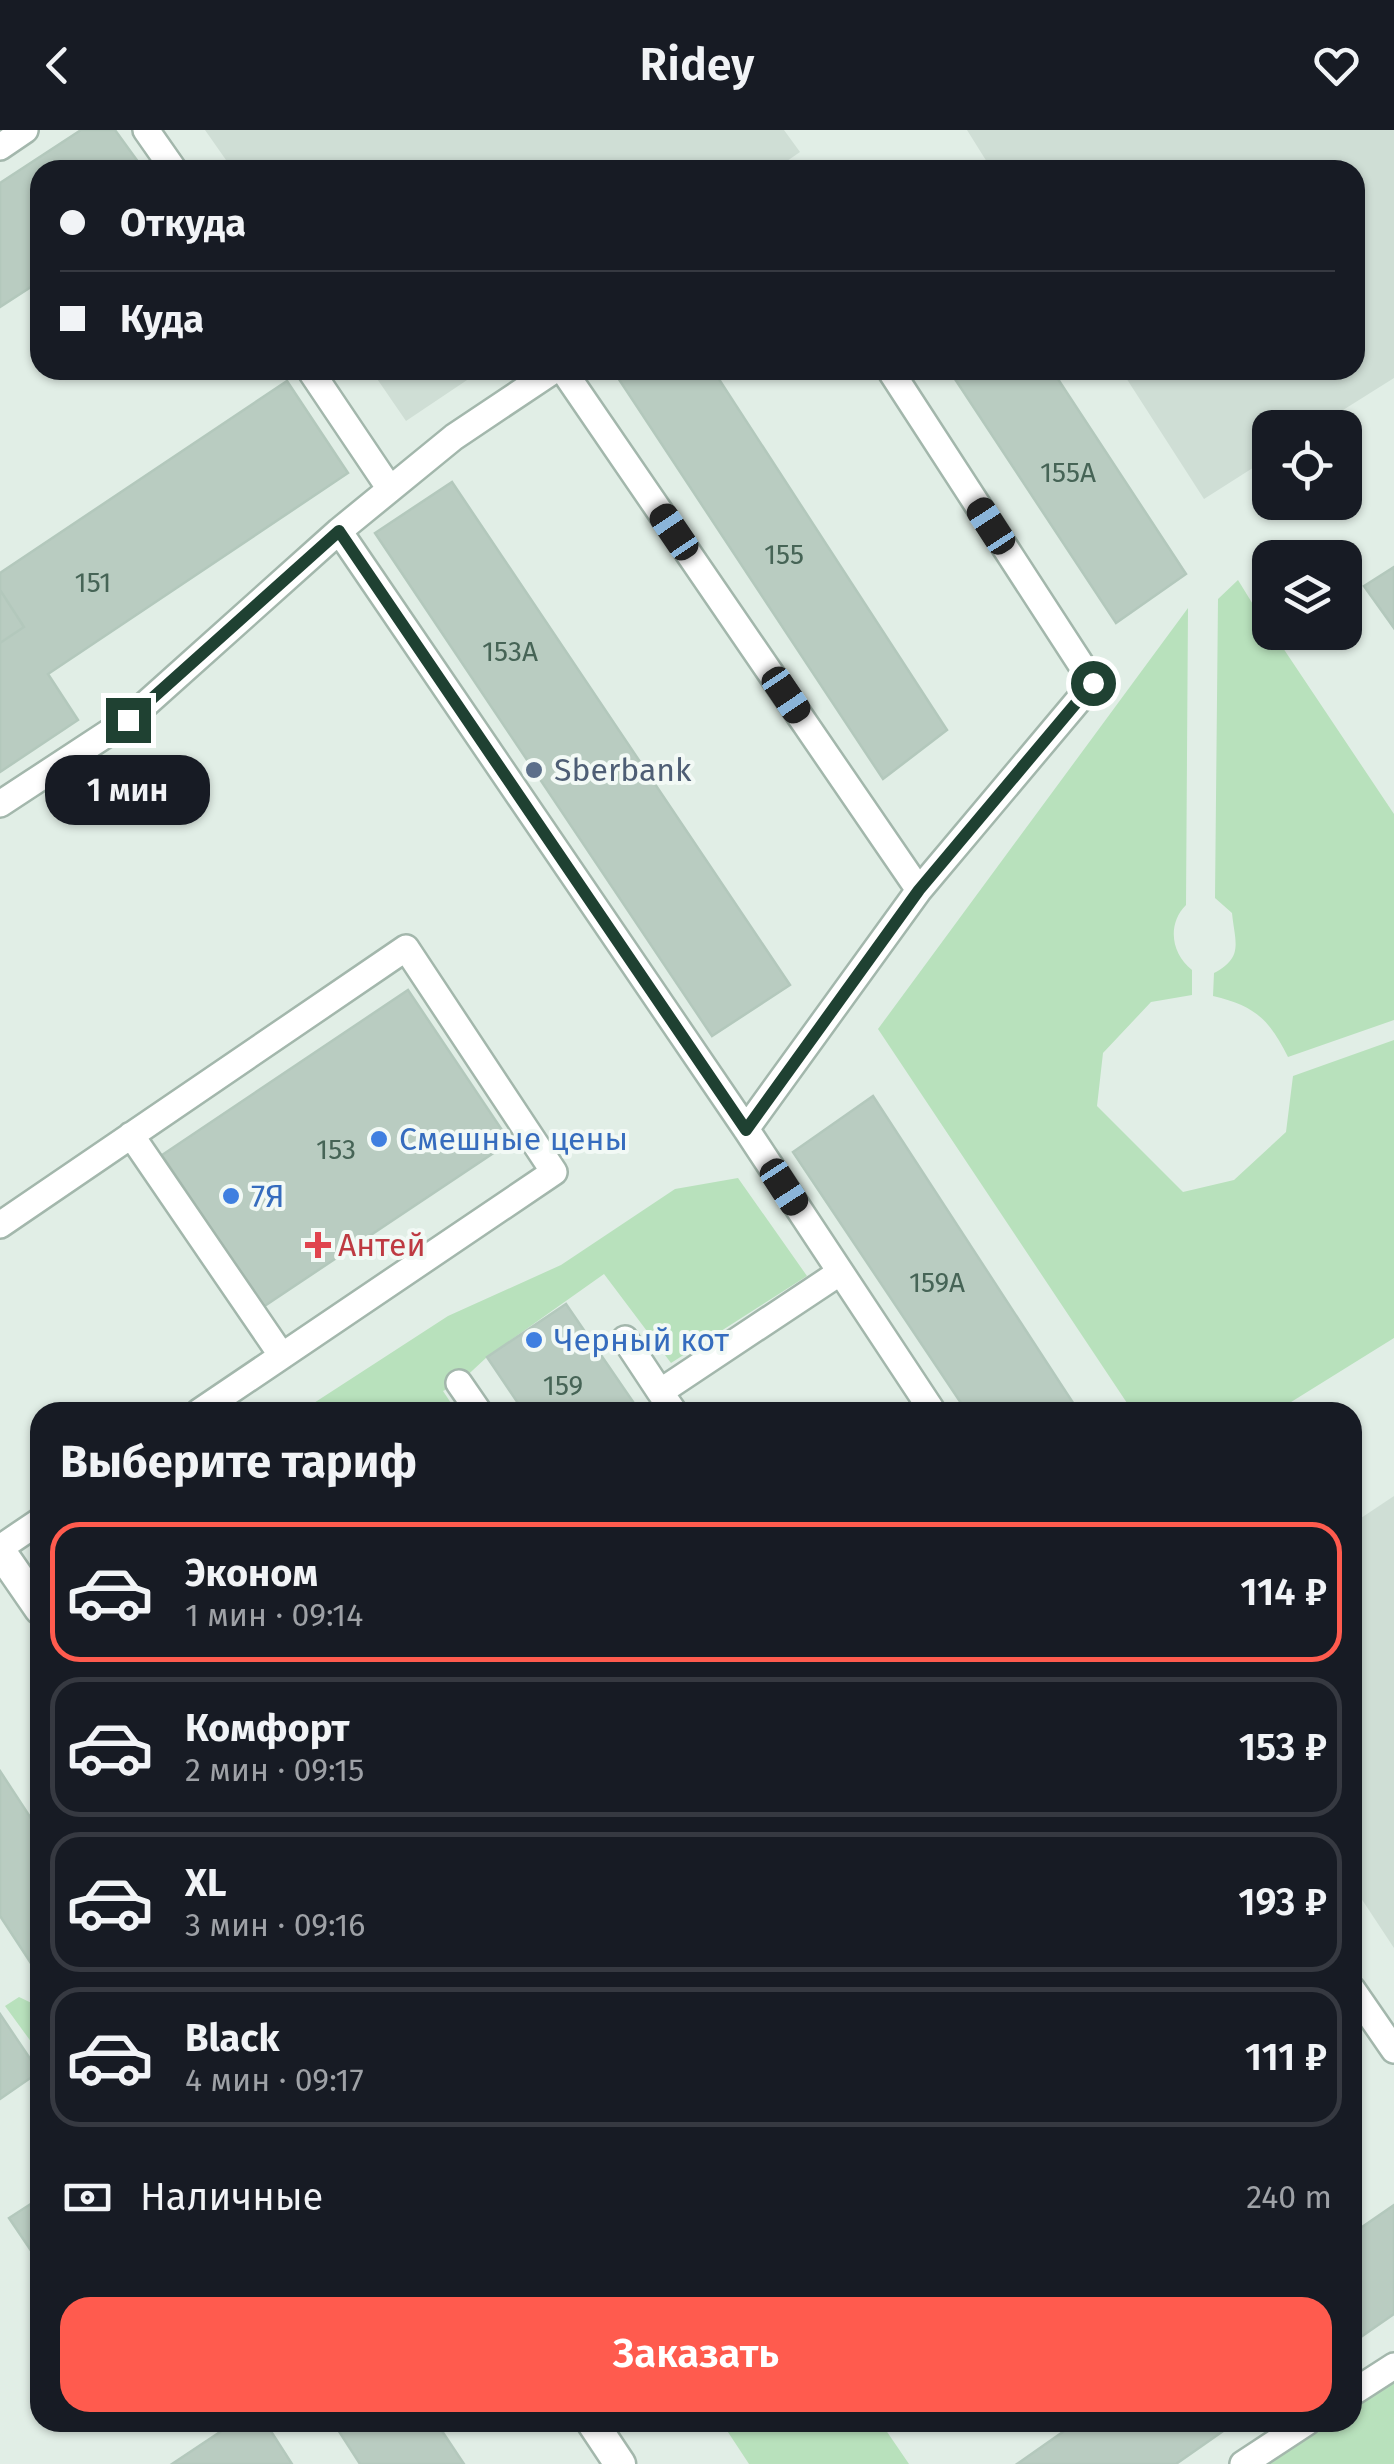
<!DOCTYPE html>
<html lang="ru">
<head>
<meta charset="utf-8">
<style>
	body { margin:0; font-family:"Fira Sans",sans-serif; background:#20242c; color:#f1f3f6; height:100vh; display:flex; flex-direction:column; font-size:38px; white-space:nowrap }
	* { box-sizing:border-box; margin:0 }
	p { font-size:32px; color:#9ea1a6 }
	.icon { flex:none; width:55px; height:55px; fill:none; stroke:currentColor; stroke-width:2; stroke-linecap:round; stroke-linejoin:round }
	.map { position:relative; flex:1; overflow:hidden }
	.drawer { position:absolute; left:30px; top:1272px; width:1332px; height:1030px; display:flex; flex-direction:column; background:#171b24; border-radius:30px; box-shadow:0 2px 8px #0004 }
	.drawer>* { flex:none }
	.guide { position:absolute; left:30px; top:30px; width:1335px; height:220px; border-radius:30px; box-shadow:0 2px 8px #0004; display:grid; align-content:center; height:220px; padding:0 30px; background:#171b24 }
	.buttons { position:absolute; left:1252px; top:280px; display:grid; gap:20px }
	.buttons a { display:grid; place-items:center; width:110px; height:110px; border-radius:20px; background:#171b24; box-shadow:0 2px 8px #0004; font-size:50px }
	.end { position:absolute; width:45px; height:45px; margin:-22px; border:12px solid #1f4132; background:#fff; box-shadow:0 0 0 5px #fff }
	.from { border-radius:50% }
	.bubble { position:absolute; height:70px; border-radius:30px; background:#171b24; box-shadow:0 2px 8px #0004; font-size:32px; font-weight:600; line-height:70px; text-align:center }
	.car { position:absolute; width:30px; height:60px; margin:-30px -15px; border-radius:12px; box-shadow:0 0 8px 2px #0007; background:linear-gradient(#222 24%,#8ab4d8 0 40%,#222 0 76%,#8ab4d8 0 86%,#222 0) }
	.guide b { display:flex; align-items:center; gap:35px; height:95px; font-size:38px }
	.guide b+b { border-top:2px solid #363941 }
	.guide i { width:25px; height:25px; background:#f1f3f6 }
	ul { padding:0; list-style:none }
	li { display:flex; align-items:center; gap:30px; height:140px; margin:0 20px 15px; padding:0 10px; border:5px solid #363941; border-radius:30px }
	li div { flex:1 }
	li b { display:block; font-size:38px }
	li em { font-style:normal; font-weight:600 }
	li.current { border-color:#ff5b4e }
	li>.icon { width:90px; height:90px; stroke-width:1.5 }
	h2 { padding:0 30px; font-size:45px; line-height:120px }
	.pay { display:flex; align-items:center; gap:25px; height:110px; padding:0 30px; font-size:38px }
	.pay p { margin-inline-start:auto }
	.button { display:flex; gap:20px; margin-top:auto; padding:20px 30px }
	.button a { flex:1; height:115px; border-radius:30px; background:#ff5b4e; color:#fff; font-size:40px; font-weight:600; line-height:115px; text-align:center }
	header { display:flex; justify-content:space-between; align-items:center; height:130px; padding:0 30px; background:#171b24; font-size:45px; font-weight:600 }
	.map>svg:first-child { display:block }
	.built { fill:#cfded5 }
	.green { fill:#b8e1bc }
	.building { fill:#b9ccc1; stroke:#b3c8bc; stroke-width:2.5 }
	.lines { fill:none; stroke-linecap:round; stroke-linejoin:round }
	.service-casing { stroke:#a3b7ac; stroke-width:30 }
	.tertiary-casing { stroke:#a3b7ac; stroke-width:35 }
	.service { stroke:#fff; stroke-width:25 }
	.tertiary { stroke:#fff; stroke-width:30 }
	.route { stroke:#1f4132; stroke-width:12 }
	.service-dot { fill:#5c6f8a; stroke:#f2f9f5; stroke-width:4 }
	.shop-dot { fill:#3f7fe0; stroke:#f2f9f5; stroke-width:4 }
	.health-dot { fill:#e0444e; stroke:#f2f9f5; stroke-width:4 }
	.labels { text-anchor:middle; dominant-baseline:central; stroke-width:8; stroke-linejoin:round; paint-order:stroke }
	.number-label { font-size:28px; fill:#466456 }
	.service-label { font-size:32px; fill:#4e5e75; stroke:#f2f9f5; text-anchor:start }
	.shop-label { font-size:32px; fill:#366cbe; stroke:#f2f9f5; text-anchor:start }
	.health-label { font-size:32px; fill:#be3a42; stroke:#f2f9f5; text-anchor:start }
</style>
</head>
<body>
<header><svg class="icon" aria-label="back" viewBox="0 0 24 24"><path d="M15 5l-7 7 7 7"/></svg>Ridey<svg class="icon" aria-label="heart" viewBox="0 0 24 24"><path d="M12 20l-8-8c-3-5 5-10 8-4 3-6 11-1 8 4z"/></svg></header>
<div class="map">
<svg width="1394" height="2334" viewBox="0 0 1394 2334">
	<rect width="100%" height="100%" fill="#e1eee6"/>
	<!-- built -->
	<path class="built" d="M 205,0 L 784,0 L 800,22 L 774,40 L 233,40 Z
		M 967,0 L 1394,0 L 1394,248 L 1316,297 L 1270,298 L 1270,327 L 1204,369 L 1121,240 L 1355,240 L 1355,40 L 992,40 Z
		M 371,240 L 482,240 L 406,291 Z
		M 1394,1366 L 1394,1818 L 1353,1756 L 1352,1394 Z"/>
	<!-- green -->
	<path class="green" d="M 1238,450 L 1270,502 L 1273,503 L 1394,684 L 1394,890 L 1288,927 C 1269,889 1255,876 1213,866 L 1214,843 C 1244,827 1235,813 1232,783 L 1215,768 L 1218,469 Z
		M 1188,478 L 1186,775 C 1167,794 1171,823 1192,840 L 1192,865 L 1151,872 L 1103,923 L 1097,976 L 1183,1062 L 1234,1050 L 1286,1002 L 1293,946 L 1394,910 L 1394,1208 L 1275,1282 L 1133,1282 L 878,899 Z
		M 738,1048 L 807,1146 L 671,1233 L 604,1144 L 487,1227 L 459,1253 L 443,1261 L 457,1282 L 300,1282 L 448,1186 L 561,1135 L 675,1059 Z
		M 19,1867 L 40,1877 L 40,1924 L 5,1876 Z
		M 1394,2245 L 1394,2334 L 1257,2334 L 1320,2293 L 1352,2292 L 1353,2272 Z
		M 722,2293 L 881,2293 L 909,2334 L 749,2334 Z"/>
	<!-- building -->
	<path class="building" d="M 81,0 L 115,0 L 144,40 L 40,40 L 40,151 L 0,177 L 0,53 Z
		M 631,240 L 713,240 L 947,600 L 883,649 L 618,248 Z
		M 949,240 L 1052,240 L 1186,444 L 1116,493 Z
		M 287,251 L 348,343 L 48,544 L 78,590 L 0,642 L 0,513 L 24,497 L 0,460 L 0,443 Z
		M 452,352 L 790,855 L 712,906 L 375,403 Z
		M 1394,437 L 1394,498 L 1364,456 Z
		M 0,460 L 24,497 L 0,513 Z
		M 408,860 L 510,1012 L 263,1177 L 162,1025 Z
		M 873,966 L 1079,1282 L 967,1282 L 793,1022 Z
		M 566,1174 L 640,1282 L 524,1282 L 487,1227 Z
		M 0,1641 L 40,1702 L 40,1847 L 0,1786 Z
		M 0,1884 L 39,1942 L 0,1969 Z
		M 40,2068 L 40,2134 L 9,2088 Z
		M 1394,2075 L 1394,2184 L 1352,2213 L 1352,2104 Z
		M 235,2292 L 265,2292 L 292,2334 L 172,2334 Z
		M 333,2292 L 436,2292 L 464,2334 L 360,2334 Z
		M 1077,2292 L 1236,2292 L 1176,2334 L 1017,2334 Z"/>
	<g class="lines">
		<!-- service casing -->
		<g class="service-casing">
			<path id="service" d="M 146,0 L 174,40
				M 0,17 L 25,0
				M 310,240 L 390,359
				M 563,240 L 919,760 L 746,999
				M 890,240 L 1093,553 L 919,760
				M 339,401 L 454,307 L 554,240
				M 0,674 L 128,590 L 339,401 L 746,999 L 933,1282
				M 131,1005 L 282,1226
				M 0,1095 L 406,818 L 554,1042 L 199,1282
				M 625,1209 L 660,1262
				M 459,1253 L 479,1282
				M 674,1282 L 660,1262 L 839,1143
				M 0,1418 L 40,1391
				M 1352,1859 L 1394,1920
				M 1352,2263 L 1394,2236
				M 1243,2334 L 1307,2292"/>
		</g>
		<!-- tertiary casing -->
		<g class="tertiary-casing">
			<path id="tertiary" d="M 0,1421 L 40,1479
				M 592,2292 L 620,2334"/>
		</g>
		<!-- service -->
		<use href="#service" class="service"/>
		<!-- tertiary -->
		<use href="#tertiary" class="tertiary"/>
	</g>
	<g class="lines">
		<!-- route -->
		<path class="route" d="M 128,590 L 339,401 L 746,1000 L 919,760 L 1093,553"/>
	</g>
	<!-- markers -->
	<circle class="service-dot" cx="534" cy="640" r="10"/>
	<g class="shop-dot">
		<circle cx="379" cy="1009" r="10"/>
		<circle cx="231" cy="1066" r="10"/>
		<circle cx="534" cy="1210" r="10"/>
	</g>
	<path class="health-dot" d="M313 1100h10v10h10v10h-10v10h-10v-10h-10v-10h10z"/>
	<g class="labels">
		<!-- number labels -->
		<g class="number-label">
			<text x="1068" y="342">155А</text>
			<text x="784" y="424">155</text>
			<text x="93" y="452">151</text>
			<text x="510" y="521">153А</text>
			<text x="336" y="1019">153</text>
			<text x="937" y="1152">159А</text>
			<text x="563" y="1255">159</text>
		</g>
		<!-- service labels -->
		<g class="service-label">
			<text x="554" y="640">Sberbank</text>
		</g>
		<!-- shop labels -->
		<g class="shop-label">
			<text x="399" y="1009">Смешные цены</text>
			<text x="251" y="1066">7Я</text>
			<text x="554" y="1210">Черный кот</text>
		</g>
		<!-- health labels -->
		<g class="health-label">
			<text x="338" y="1115">Антей</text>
		</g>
	</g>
</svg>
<div class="buttons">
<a><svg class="icon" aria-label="locate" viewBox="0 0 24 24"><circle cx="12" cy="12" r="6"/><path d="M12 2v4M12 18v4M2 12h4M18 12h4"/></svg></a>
<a><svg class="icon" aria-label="layers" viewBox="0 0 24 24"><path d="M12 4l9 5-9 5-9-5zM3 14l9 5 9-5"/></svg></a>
</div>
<i class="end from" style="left:1093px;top:553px"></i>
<i class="end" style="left:128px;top:590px"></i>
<div class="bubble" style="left:45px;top:625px;width:165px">1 мин</div>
<i class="car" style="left:991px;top:396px;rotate:327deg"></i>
<i class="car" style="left:674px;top:402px;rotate:326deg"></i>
<i class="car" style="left:786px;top:565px;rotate:146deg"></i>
<i class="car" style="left:784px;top:1057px;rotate:147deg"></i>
<div class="guide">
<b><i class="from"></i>Откуда</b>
<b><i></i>Куда</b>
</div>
<section class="drawer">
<h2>Выберите тариф</h2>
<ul>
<li class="current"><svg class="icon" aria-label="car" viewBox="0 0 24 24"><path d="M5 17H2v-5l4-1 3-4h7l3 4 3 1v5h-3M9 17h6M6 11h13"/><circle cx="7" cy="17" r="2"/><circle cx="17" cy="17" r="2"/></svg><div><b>Эконом</b><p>1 мин · 09:14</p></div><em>114 ₽</em></li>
<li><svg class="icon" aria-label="car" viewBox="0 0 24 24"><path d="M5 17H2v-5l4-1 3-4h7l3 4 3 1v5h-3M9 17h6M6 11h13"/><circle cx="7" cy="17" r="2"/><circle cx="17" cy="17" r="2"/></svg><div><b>Комфорт</b><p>2 мин · 09:15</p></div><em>153 ₽</em></li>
<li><svg class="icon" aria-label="car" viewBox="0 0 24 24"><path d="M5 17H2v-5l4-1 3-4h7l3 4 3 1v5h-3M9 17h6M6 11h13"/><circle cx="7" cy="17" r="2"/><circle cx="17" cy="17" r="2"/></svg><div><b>XL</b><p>3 мин · 09:16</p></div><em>193 ₽</em></li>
<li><svg class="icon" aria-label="car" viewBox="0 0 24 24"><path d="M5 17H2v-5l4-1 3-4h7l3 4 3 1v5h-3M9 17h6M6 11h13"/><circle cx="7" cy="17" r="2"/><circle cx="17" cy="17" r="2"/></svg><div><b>Black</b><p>4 мин · 09:17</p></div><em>111 ₽</em></li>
</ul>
<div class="pay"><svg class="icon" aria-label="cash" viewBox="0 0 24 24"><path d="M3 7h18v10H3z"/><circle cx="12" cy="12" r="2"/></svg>Наличные<p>240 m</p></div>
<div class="button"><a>Заказать</a></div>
</section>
</div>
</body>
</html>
